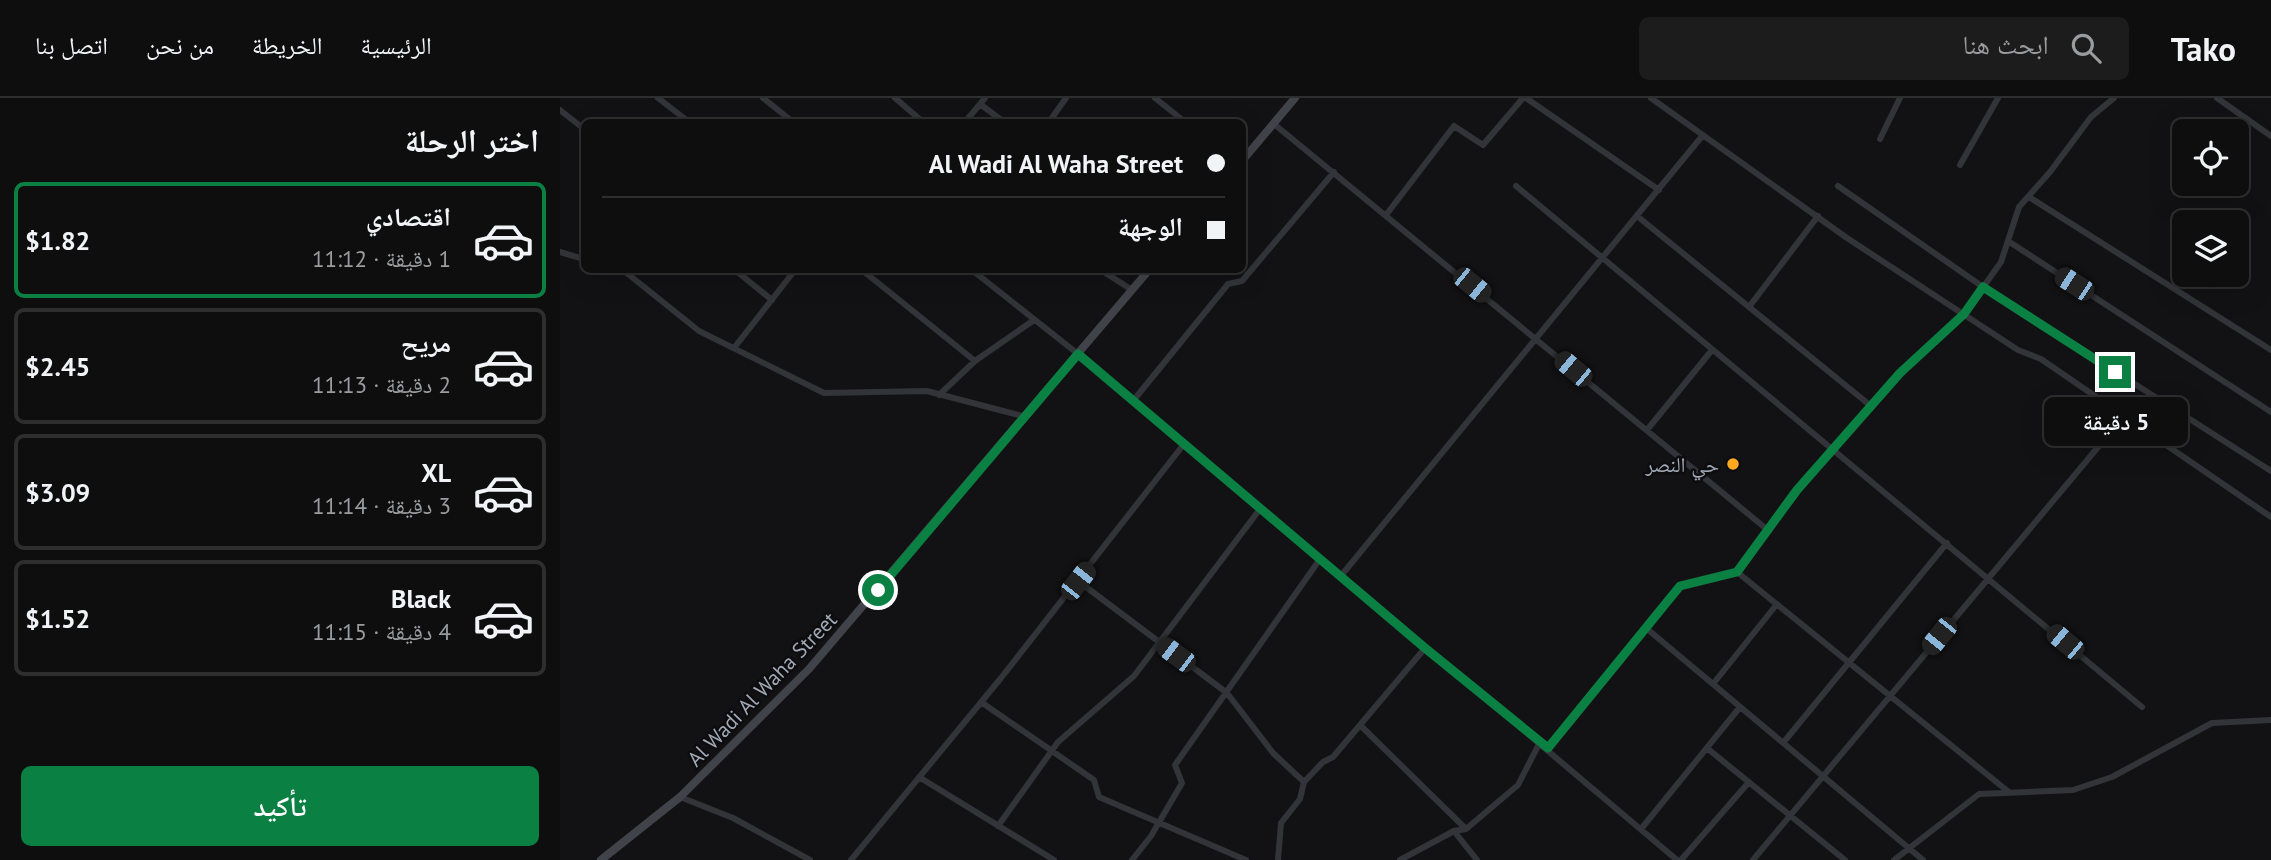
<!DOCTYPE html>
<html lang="ar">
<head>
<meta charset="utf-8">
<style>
	body { margin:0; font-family:"PT Sans","Noto Naskh Arabic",sans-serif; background:#1c1c1d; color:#f1f3f6; direction:rtl; height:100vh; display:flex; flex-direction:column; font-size:26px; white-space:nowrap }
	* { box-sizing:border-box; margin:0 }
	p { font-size:23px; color:#9b9c9e }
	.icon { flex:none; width:38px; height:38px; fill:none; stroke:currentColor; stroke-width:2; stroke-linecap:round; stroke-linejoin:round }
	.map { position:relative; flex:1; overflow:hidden; direction:ltr }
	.side { display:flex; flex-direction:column; background:#0e0e0f; width:560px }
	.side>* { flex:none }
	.banner { position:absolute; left:21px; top:21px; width:665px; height:154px; border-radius:10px; box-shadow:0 7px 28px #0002,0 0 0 2px #2e2e2f; direction:rtl; display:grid; align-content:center; height:154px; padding:0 21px; background:#0e0e0f }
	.buttons { position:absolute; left:1612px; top:21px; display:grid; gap:14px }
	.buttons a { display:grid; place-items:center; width:77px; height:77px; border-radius:10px; background:#0e0e0f; box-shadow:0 7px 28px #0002,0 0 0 2px #2e2e2f; font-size:35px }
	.end { position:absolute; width:32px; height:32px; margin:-16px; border:9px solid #0b8043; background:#fff; box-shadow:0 0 0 4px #fff }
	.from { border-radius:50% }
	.bubble { position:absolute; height:49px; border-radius:10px; background:#0e0e0f; box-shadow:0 7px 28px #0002,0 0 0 2px #2e2e2f; font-size:23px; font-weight:600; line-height:49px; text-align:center; direction:rtl }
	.car { position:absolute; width:21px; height:42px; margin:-21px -10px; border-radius:9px; box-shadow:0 0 5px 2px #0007; background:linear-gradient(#222 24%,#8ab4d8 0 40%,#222 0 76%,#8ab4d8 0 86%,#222 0) }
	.banner b { display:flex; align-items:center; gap:24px; height:66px; font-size:26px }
	.banner b+b { border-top:2px solid #2e2e2f }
	.banner i { width:18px; height:18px; background:#f1f3f6 }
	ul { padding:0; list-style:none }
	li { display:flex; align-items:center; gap:21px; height:116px; margin:0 14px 10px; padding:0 7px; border:4px solid #2e2e2f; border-radius:10px }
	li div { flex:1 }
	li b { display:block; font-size:26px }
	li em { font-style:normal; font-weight:600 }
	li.selected { border-color:#0b8043 }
	li>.icon { width:63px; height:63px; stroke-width:1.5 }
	h2 { padding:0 21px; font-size:32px; line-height:84px }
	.cta { display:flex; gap:14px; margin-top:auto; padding:14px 21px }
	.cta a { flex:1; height:80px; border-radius:10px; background:#0b8043; color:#fff; font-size:28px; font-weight:600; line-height:80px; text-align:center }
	header { display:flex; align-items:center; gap:42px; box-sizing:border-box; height:98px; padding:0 35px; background:#0e0e0f; border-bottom:2px solid #2e2e2f }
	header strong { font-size:33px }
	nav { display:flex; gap:38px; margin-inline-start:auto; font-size:24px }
	.search { width:490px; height:63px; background:#1c1c1d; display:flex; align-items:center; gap:18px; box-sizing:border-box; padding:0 24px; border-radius:10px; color:#9b9c9e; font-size:26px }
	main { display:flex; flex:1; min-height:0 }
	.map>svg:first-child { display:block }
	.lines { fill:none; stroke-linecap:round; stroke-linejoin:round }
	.street { stroke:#333439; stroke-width:6 }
	.secondary { stroke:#404349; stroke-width:8 }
	.route { stroke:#0b8043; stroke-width:9 }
	.poi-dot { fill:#ffa91f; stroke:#0d0d0f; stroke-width:2.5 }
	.labels { text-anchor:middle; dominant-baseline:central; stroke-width:5; stroke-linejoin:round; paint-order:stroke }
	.poi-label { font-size:21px; fill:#a2a9b6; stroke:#0d0d0f; text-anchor:end }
	.street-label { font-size:21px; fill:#a2a9b6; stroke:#0d0d0f }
</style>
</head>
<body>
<header>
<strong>Tako</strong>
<div class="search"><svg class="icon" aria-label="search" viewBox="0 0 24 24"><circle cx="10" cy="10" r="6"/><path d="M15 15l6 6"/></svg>ابحث هنا</div>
<nav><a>الرئيسية</a><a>الخريطة</a><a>من نحن</a><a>اتصل بنا</a></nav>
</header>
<main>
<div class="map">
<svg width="1711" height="762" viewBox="0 0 1711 762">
	<rect width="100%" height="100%" fill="#121214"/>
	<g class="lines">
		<!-- street -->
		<path class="street" d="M 98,0 L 129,24
			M 203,0 L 233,24
			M 335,0 L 363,24
			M 595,0 L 625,24
			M 966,0 L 1099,92
			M 1091,0 L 1287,140 L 1458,252 L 1481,261 L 1711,419
			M 1657,0 L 1711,38
			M 420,6 L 444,24
			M 0,12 L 24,31
			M 405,24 L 425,0
			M 489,24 L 506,0
			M 714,26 L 1209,433
			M 1320,41 L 1340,0
			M 1400,67 L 1438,0
			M 956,88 L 1582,609
			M 1278,88 L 1423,189 L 1711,373
			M 1469,99 L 1711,252
			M 826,117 L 894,28 L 923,47 L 963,0
			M 1077,118 L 1311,308
			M 1448,143 L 1711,314
			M 0,154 L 24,161
			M 63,172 L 139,233 L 264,295 L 367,293 L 466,319
			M 175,172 L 212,202
			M 302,172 L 415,263
			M 412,172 L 518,256 L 1117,762
			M 541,172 L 572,192
			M 1189,209 L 1258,118
			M 174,250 L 235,172
			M 379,297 L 415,263 L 474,222
			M 573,303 L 668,186 L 682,183 L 774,74
			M 1087,332 L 1152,252
			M 1177,474 L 1450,695
			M 780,479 L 1143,37
			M 518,483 L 667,595 L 713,655 L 744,684 L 763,664 L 773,659 L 865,550
			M 1086,530 L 1363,762
			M 1153,586 L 1217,506
			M 421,604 L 534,682 L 539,699 L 686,762
			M 800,627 L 906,731
			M 1223,645 L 1387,445
			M 987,650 L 1120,488 L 1177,474 L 1237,392 L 1340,275 L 1404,216 L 1441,164 L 1459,109 L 1490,74 L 1531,19 L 1554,0
			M 1148,651 L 1285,762
			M 359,679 L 494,762
			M 120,699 L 173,720 L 250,762
			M 438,728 L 498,644 L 574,578 L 700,411
			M 1081,731 L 1180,609
			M 894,733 L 917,762
			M 291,762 L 441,580 L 624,346
			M 572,762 L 591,738 L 622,685 L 615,667 L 760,461
			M 718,762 L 721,725 L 740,701 L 744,684
			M 840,762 L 894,733 L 906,731 L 958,687 L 979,646
			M 1121,762 L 1189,684
			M 1193,762 L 1564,318
			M 1334,762 L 1419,696 L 1513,692 L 1552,679 L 1652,625 L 1711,622"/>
		<!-- secondary -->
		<path class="secondary" d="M 682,63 L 735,0
			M 41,762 L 120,699 L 249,571 L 589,172"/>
	</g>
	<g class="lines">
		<!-- route -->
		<path class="route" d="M 318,492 L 518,256 L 865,550 L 988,650 L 1120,488 L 1177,474 L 1237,392 L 1340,275 L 1404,216 L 1423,189 L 1555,274"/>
	</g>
	<!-- markers -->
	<circle class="poi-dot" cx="1173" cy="366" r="7"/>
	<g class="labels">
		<!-- poi labels -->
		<g class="poi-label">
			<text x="1159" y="366">حي النصر</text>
		</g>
		<!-- street labels -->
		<g class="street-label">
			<text transform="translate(202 591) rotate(-46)">Al Wadi Al Waha Street</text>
		</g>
	</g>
</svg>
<div class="buttons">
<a><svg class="icon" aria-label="locate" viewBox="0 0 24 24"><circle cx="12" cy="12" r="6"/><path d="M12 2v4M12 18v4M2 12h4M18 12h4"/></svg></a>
<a><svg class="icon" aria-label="layers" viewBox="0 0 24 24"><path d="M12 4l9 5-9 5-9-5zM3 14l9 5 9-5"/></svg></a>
</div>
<i class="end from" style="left:318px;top:492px"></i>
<i class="end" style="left:1555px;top:274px"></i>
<div class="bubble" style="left:1484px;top:299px;width:144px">5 دقيقة</div>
<i class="car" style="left:1514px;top:186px;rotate:303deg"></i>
<i class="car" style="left:912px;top:187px;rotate:129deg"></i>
<i class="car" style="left:1013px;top:271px;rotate:310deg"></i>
<i class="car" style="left:518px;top:483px;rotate:38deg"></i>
<i class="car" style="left:1379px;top:538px;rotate:219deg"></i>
<i class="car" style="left:1505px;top:544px;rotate:310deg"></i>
<i class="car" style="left:616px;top:557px;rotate:307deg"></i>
<div class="banner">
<b><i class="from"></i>Al Wadi Al Waha Street</b>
<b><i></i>الوجهة</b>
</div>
</div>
<section class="side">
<h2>اختر الرحلة</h2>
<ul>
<li class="selected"><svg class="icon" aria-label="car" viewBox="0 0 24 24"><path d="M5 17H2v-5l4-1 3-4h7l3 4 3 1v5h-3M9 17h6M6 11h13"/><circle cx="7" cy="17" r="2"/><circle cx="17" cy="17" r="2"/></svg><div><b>اقتصادي</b><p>1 دقيقة · 11:12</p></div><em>$1.82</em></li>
<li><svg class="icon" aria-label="car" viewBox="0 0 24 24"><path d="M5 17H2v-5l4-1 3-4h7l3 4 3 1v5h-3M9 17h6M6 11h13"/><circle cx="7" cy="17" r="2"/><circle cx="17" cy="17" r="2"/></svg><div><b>مريح</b><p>2 دقيقة · 11:13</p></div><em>$2.45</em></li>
<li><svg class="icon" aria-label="car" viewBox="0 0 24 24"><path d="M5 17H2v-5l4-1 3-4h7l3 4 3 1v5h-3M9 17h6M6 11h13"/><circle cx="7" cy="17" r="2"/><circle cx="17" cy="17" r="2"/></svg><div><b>XL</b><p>3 دقيقة · 11:14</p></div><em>$3.09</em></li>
<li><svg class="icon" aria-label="car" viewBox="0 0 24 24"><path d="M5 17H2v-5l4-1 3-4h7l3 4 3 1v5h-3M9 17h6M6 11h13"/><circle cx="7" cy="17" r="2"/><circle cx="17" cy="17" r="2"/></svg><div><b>Black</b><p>4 دقيقة · 11:15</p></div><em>$1.52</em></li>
</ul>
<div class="cta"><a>تأكيد</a></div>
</section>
</main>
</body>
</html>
